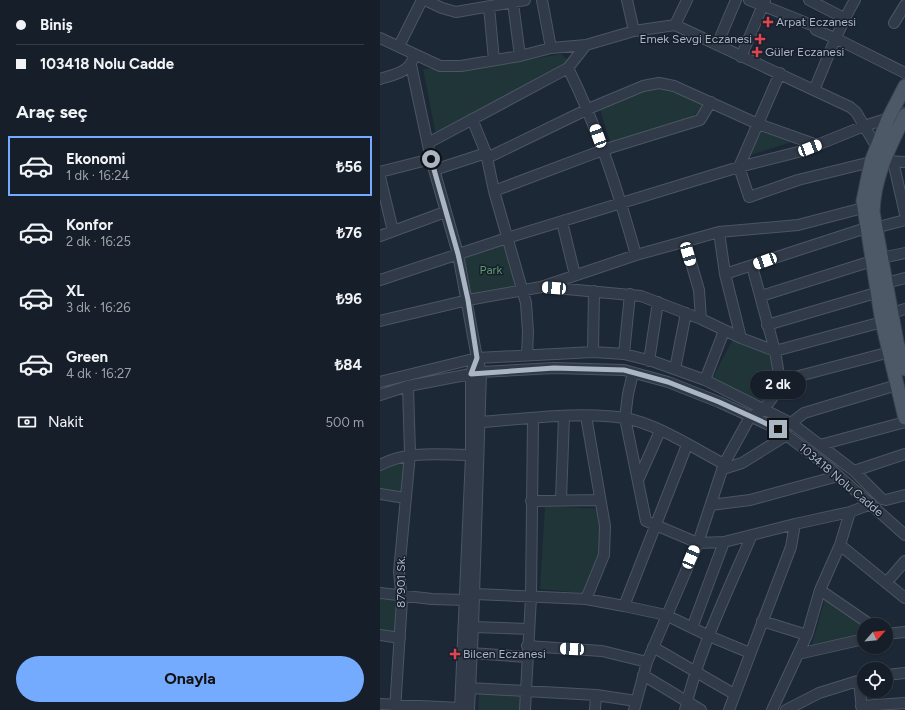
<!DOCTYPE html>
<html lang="tr">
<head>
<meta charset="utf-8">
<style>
	body { margin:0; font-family:Figtree,sans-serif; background:#232b35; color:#f1f3f6; height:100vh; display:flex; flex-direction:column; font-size:15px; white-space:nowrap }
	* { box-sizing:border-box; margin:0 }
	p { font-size:13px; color:#9ea2a8 }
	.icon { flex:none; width:22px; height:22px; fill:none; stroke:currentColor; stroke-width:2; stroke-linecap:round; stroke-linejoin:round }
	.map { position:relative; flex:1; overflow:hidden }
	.drawer { display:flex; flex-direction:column; background:#161e29; width:380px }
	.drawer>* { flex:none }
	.banner { display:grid; align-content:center; height:88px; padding:0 16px; background:#161e29 }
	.needle { width:26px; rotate:63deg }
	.tools { position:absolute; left:477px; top:618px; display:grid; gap:8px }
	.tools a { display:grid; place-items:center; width:36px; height:36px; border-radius:50%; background:#161e29; box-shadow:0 1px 3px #0004,0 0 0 1px #353c46; font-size:20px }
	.end { position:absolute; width:18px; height:18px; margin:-9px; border:5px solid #aab5c5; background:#111; box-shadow:0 0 0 2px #111 }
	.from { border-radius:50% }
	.bubble { position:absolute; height:28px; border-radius:14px; background:#161e29; box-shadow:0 1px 3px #0004,0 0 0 1px #353c46; font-size:13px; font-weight:700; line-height:28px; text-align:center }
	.car { position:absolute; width:12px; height:24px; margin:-12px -6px; border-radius:5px; box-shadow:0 0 3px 1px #0007; background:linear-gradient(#fff 24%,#345 0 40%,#fff 0 76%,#345 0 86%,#fff 0) }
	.banner b { display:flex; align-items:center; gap:14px; height:38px; font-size:15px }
	.banner b+b { border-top:1px solid #353c46 }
	.banner i { width:10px; height:10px; background:#f1f3f6 }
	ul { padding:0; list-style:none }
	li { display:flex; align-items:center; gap:12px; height:60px; margin:0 8px 6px; padding:0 8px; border:2px solid transparent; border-radius:0px }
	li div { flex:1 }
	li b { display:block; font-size:15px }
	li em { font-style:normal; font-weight:700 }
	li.current { border-color:#75abff }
	li>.icon { width:36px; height:36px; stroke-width:1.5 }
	h2 { padding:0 16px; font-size:18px; line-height:48px }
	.pay { display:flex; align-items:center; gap:10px; height:44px; padding:0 16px; font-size:15px }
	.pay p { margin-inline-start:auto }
	.cta { display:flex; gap:8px; margin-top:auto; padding:8px 16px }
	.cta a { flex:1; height:46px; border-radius:24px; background:#75abff; color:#111; font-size:16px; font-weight:700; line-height:46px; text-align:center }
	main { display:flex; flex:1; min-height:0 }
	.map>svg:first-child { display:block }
	.green { fill:#1f3538 }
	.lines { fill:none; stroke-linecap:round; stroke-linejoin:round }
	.minor-casing { stroke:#4b5563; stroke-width:12 }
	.major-casing { stroke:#3a4351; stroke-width:15 }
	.minor { stroke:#313a48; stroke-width:10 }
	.major { stroke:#4e5968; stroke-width:13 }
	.route { stroke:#aab5c5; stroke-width:5 }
	.health-dot { fill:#e0444e; stroke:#171f2c; stroke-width:1.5 }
	.labels { text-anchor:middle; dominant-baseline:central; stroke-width:3; stroke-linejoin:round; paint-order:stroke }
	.poi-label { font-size:12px; fill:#aab5c5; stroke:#171f2c; text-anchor:start }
	.park-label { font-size:12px; fill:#61976d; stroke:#171f2c }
	.street-label { font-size:12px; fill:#aab5c5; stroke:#171f2c }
</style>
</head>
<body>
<main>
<section class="drawer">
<div class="banner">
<b><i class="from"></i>Biniş</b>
<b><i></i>103418 Nolu Cadde</b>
</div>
<h2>Araç seç</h2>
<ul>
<li class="current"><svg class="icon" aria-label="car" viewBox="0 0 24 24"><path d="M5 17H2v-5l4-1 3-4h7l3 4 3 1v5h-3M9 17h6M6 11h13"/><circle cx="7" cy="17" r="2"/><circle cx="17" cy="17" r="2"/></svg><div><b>Ekonomi</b><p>1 dk · 16:24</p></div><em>₺56</em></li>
<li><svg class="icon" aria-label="car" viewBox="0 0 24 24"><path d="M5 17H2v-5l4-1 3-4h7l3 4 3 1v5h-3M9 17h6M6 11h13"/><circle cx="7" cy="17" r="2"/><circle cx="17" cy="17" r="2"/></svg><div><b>Konfor</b><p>2 dk · 16:25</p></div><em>₺76</em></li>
<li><svg class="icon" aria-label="car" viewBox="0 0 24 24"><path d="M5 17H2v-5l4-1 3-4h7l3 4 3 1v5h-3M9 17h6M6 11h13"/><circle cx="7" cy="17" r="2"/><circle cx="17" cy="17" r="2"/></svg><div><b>XL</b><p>3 dk · 16:26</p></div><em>₺96</em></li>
<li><svg class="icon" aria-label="car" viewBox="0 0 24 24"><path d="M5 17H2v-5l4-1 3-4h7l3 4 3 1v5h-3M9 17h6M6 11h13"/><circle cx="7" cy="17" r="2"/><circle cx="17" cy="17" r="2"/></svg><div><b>Green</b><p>4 dk · 16:27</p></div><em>₺84</em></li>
</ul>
<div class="pay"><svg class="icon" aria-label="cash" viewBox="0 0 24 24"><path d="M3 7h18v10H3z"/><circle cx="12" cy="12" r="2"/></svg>Nakit<p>500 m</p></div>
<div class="cta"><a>Onayla</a></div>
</section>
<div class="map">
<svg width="525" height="710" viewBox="0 0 525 710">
	<rect width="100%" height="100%" fill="#1d2837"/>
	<!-- green -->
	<path class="green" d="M 181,54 L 189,61 L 56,135 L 43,69 L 101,68 Z
		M 286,87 L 317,98 L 324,105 L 309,120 L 231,145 L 220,109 L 265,90 Z
		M 380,128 L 415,141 L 367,156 Z
		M 126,242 L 139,286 L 91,295 L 81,256 Z
		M 353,339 L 393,357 L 396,385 L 386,404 L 332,379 Z
		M 25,461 L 24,496 L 0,491 L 0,470 Z
		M 165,506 L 219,509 L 223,543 L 212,580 L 203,593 L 160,589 Z
		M 0,599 L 20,601 L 18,635 L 0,632 Z
		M 445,599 L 484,625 L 484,636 L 431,648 Z
		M 99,691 L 143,693 L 142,710 L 98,710 Z"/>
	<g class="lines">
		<!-- minor casing -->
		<g class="minor-casing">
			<path id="minor" d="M 45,0 L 62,8 L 76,12 L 145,0
				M 162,0 L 171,48
				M 247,0 L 254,31
				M 369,0 L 434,26 L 436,30 L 457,39 L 525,73
				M 429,0 L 464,18
				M 133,3 L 140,56
				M 109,7 L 114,60
				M 514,23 L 525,5
				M 295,25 L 307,0
				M 0,38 L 60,66 L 81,66 L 140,56 L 171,48 L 206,45 L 254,31 L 295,25 L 470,107 L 476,112 L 496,146
				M 337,45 L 356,0
				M 19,46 L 42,0
				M 361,57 L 385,0
				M 31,65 L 51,159 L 78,254 L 97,358 L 101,372 L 93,627 L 89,710
				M 188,68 C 218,128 238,191 256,255
				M 400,73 L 359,167 L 369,197 L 418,180 L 491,162
				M 0,79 C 12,75 28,73 33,59
				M 434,90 C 447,60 458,28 475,0
				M 92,119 L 106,153 L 114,191 L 146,303 L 148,332 L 147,355
				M 48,143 L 188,68 L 206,45
				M 107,158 L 208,109 L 263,86 L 279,83 L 294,86 L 378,124 L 437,145
				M 507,161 L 525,162
				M 513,161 L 525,214
				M 54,170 L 106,153
				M 0,172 L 51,159
				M 0,177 L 13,231
				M 114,191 L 223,150 L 320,120 L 331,102
				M 182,222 L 195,275
				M 495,228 L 525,220
				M 339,232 L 345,274 L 361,338
				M 0,236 L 65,212
				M 305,242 L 319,290 L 321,319
				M 501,258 L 525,253
				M 345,274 L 486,228
				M 0,280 L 127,238 L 359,167 L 422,151 L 484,126 L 525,113
				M 506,283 L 525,278
				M 165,287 L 261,296 L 321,319 L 361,338 L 395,351 L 502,322
				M 381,296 L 492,261
				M 512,313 L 525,309
				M 0,321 L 88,300 L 161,287 L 256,255 L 339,232 L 418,225 L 483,208
				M 387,325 L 499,292
				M 213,352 L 214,291
				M 244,354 L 250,294
				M 269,361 L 278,302
				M 295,369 L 306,313
				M 253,373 L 248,394 L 245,418 L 266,521 L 318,543 L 344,542 L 415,524 L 470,512 L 491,504
				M 325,380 L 344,331
				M 400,381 L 510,352
				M 0,382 L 97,358 L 213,352 L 244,354 L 272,361 L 325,380 L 411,423 L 474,471 L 502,499 L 506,500 L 525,495
				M 0,395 L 28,386 L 101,372 L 174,368 L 244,370 L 288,382 L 339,402 L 398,429 L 450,468 L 525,535
				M 206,416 L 225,526 L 224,555 L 206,599
				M 101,422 C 145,419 201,411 244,418 C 276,423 315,449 344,464
				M 411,423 L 424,413 L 517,385
				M 440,445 L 525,422
				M 0,465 C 28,450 60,455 91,455
				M 343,469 L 362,463 L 407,435
				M 474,471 L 525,454
				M 259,478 L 280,431
				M 0,494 L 25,498
				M 181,500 L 184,416
				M 151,501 L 219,500
				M 331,505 L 370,500 L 458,476
				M 460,545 L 525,598
				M 506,583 L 525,561
				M 440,590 L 491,625
				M 0,593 L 52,599 L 86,600
				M 95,594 L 206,599 L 244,606 L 286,615 L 329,636 L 370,653
				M 244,606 L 307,445
				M 382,621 L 427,635
				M 93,627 L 149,629
				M 312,628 L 344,542
				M 506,634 L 525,632
				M 0,635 L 20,638
				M 147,646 L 222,651 L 267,662
				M 273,647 L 354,694
				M 91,653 L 147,657
				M 418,654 L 484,639
				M 263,675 L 321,710
				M 506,675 L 525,673
				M 479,681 L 482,710
				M 90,688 L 216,695 L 256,701
				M 0,704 L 80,708
				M 481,706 L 525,703
				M 15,710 L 22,600 L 19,572 L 30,454 L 28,386
				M 80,710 L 91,455 L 91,374 L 93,367
				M 145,710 L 151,597 L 153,419
				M 215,710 L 216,695
				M 254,710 L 267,662 L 318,543 L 344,464 L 370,417 L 383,410 L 396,393 L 400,381 L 395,351 L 372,266
				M 305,710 C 319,650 347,593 371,537
				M 349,710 L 411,547 L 415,524
				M 392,710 L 427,635 L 440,590 L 460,545 L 470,512
				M 406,710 L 439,693 L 484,679"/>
		</g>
		<!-- major casing -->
		<g class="major-casing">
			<path id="major" d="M 525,86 L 508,119 L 491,162 L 483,201 L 502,322 L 525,418
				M 525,115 C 510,146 494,176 493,212 L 517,342 L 525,369"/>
		</g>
		<!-- minor -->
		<use href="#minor" class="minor"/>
		<!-- major -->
		<use href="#major" class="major"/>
	</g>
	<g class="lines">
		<!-- route -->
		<path class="route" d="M 51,159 L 78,254 L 88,300 L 97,358 L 91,374 L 174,368 L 244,370 L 288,382 L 339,402 L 398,429"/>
	</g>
	<!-- markers -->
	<g class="health-dot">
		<path d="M386 16h4v4h4v4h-4v4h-4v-4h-4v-4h4z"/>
		<path d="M378 33h4v4h4v4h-4v4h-4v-4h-4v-4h4z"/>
		<path d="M375 46h4v4h4v4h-4v4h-4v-4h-4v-4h4z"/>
		<path d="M73 648h4v4h4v4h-4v4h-4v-4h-4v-4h4z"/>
	</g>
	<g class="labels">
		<!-- poi labels -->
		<g class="poi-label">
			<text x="396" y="22">Arpat Eczanesi</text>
			<text x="372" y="39" text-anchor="end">Emek Sevgi Eczanesi</text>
			<text x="385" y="52">Güler Eczanesi</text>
			<text x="83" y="654">Bilcen Eczanesi</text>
		</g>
		<!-- park labels -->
		<g class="park-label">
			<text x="111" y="270">Park</text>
		</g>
		<!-- street labels -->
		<g class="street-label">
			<text transform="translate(461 480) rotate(40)">103418 Nolu Cadde</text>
			<text transform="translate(21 582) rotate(-90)">87901 Sk.</text>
		</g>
	</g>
</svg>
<div class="tools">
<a><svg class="needle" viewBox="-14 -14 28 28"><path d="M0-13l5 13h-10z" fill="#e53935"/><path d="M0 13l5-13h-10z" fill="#9ea2a8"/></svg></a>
<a><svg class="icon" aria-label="locate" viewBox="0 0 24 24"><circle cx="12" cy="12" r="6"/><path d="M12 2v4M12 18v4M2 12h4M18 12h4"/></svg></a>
</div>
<i class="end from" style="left:51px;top:159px"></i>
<i class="end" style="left:398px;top:429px"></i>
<div class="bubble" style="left:370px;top:371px;width:56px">2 dk</div>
<i class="car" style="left:218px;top:136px;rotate:340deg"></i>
<i class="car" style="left:430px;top:148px;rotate:69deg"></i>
<i class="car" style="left:308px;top:254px;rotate:164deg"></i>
<i class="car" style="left:385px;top:261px;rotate:250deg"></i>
<i class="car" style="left:174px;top:288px;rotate:274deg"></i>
<i class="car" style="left:311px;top:557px;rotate:23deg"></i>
<i class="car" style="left:192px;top:649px;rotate:273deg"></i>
</div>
</main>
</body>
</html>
